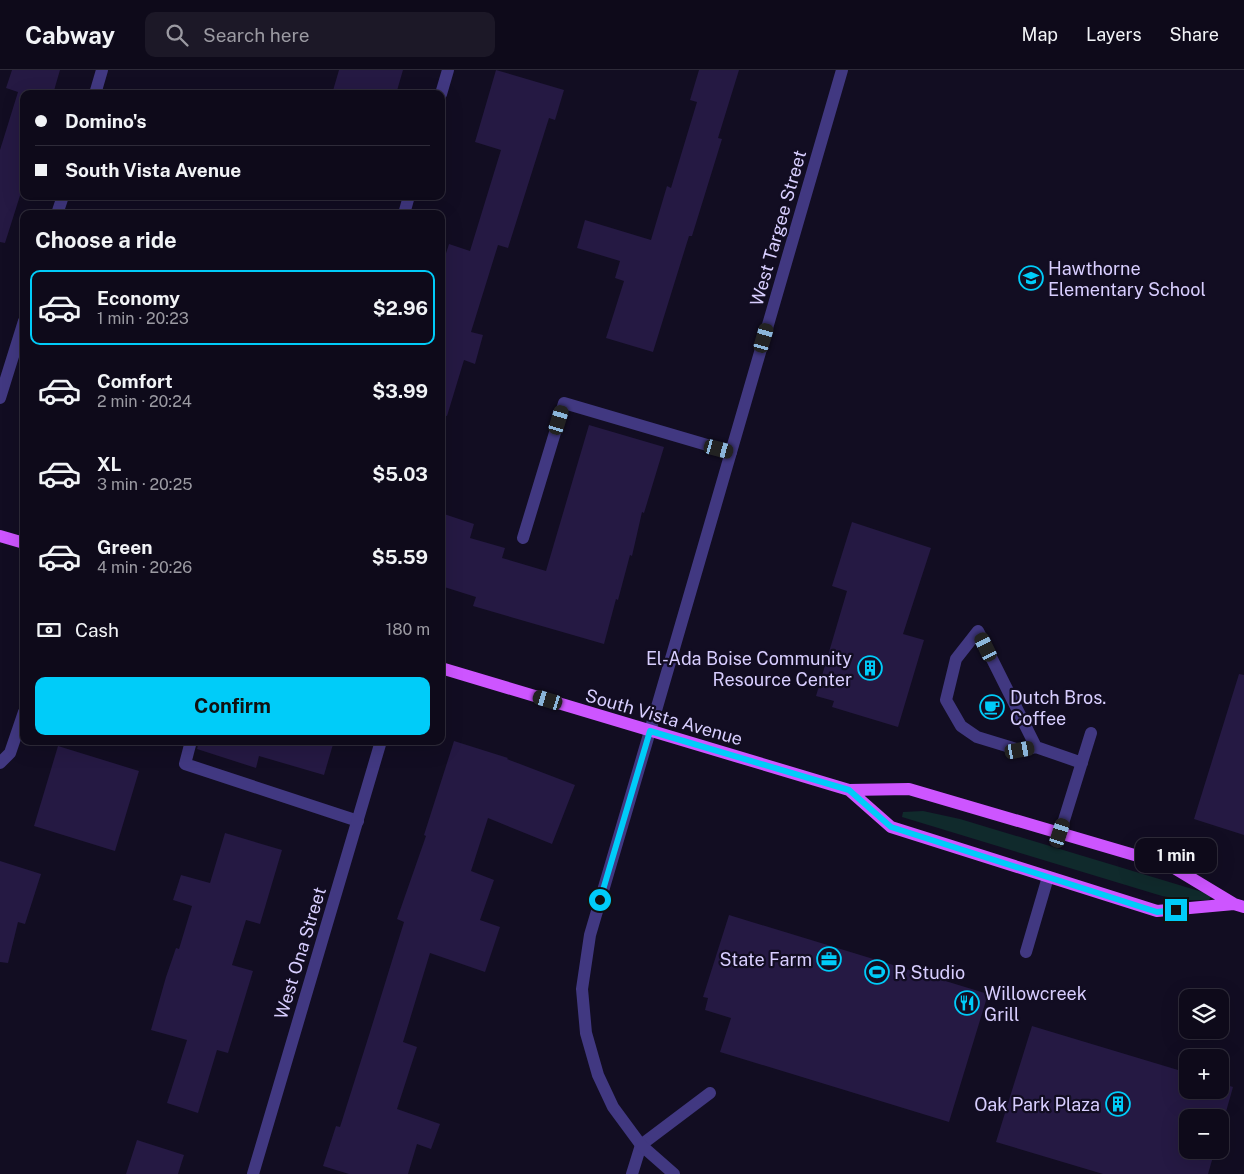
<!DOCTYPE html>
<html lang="en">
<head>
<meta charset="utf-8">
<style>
	body { margin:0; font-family:"Public Sans",sans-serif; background:#1c1827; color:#f1f3f6; height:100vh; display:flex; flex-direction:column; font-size:19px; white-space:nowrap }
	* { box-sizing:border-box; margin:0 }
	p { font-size:16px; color:#9b9aa2 }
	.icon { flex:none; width:28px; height:28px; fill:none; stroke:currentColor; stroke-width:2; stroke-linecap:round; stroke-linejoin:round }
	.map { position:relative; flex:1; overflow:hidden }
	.details { position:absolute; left:20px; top:140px; width:425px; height:535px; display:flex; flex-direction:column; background:#0e0a1a; border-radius:10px; box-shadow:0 5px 20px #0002,0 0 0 1px #2e2b39 }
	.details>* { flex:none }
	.guide { position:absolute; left:20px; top:20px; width:425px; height:110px; border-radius:10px; box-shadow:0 5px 20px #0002,0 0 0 1px #2e2b39; display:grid; align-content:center; height:110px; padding:0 15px; background:#0e0a1a }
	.buttons { position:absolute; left:1179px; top:919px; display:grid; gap:10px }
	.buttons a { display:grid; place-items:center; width:50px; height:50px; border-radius:10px; background:#0e0a1a; box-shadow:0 5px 20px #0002,0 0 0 1px #2e2b39; font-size:25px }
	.end { position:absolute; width:22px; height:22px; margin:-11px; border:6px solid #00ccf9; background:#111; box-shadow:0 0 0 2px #111 }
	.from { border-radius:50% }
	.bubble { position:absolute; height:35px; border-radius:10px; background:#0e0a1a; box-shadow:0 5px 20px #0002,0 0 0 1px #2e2b39; font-size:16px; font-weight:700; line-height:35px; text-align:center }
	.car { position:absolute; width:15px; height:30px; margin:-15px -8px; border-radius:6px; box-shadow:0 0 4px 1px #0007; background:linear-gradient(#222 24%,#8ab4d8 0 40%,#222 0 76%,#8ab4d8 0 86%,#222 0) }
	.guide b { display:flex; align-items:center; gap:18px; height:48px; font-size:19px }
	.guide b+b { border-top:1px solid #2e2b39 }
	.guide i { width:12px; height:12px; background:#f1f3f6 }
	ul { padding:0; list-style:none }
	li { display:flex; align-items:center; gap:15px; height:75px; margin:0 10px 8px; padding:0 5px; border:2px solid transparent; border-radius:10px }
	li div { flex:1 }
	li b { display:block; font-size:19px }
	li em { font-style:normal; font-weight:700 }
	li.selected { border-color:#00ccf9 }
	li>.icon { width:45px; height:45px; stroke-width:1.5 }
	h2 { padding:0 15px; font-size:22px; line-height:60px }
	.pay { display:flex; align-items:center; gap:12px; height:55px; padding:0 15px; font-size:19px }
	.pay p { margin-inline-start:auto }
	.primary-button { display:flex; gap:10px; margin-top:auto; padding:10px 15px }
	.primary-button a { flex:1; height:58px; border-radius:10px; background:#00ccf9; color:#111; font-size:20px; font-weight:700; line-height:58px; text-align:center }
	header { display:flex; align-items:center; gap:30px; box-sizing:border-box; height:70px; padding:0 25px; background:#0e0a1a; border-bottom:1px solid #2e2b39 }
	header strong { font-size:24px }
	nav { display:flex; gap:28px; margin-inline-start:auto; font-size:18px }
	.search { width:350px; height:45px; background:#1c1827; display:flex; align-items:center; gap:12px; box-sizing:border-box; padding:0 18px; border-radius:10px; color:#9b9aa2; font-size:19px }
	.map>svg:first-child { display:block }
	.green { fill:#102a2c }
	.building { fill:#251943 }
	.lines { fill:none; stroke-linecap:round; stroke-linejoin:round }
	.service { stroke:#413881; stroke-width:12 }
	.minor { stroke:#413881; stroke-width:12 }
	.tertiary { stroke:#413881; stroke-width:12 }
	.primary { stroke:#cd55ff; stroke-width:12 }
	.route { stroke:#00ccf9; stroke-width:6 }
	.labels { text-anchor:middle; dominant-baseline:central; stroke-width:4.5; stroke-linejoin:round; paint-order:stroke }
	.street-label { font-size:18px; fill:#d8ceff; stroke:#120d22 }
	.poi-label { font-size:18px; fill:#d8ceff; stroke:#120d22; text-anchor:start }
</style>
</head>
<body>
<header>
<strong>Cabway</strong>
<div class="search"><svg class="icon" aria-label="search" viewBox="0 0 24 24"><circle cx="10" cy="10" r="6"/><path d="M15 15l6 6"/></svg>Search here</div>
<nav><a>Map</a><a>Layers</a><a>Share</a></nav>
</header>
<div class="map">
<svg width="1244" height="1104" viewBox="0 0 1244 1104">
	<rect width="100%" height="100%" fill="#120d22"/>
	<!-- green -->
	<path class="green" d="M 923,741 L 960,749 L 1209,824 L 1211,827 L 1209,830 L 1187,830 L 1162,826 L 902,747 L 903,742 Z"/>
	<!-- building -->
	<path class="building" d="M 12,0 L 60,0 L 53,24 L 24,24 L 24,113 L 5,173 L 0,172 L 0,80 L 18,22 L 6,18 Z
		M 339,0 L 403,0 L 396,24 L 332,24 Z
		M 496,0 L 564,20 L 555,50 L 549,48 L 508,178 L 498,175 L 471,262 L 483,265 L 475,294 L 464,290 L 447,346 L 441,345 L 441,199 L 449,174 L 470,181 L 501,80 L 475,72 Z
		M 699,0 L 739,0 L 718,68 L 722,69 L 692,166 L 689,166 L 653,282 L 606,268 L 624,211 L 615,208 L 620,191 L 577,178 L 585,150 L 651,170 L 667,116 L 671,118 L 697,32 L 690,30 Z
		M 589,355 L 664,377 L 644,443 L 642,442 L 632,486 L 630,485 L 618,530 L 616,529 L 604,574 L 473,536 L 476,527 L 441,516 L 441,443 L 474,454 L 470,468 L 505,478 L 502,488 L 546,501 Z
		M 852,452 L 931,478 L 903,564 L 924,570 L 898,657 L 832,637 L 834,631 L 816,626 L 847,521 L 832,516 Z
		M 1239,604 L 1244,605 L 1244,765 L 1194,749 Z
		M 199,671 L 334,671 L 324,705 L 259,686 L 256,698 L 197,679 Z
		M 454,671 L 508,688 L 507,689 L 575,715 L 552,774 L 488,748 L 471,801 L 494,810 L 480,850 L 500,857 L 485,902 L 430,883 L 403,972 L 417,977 L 397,1039 L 440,1054 L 431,1079 L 417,1074 L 408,1104 L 349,1104 L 323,1096 L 336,1056 L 340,1057 L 370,962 L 404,852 L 397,849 L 426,766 L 424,765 Z
		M 58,676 L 139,701 L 115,781 L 34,756 Z
		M 225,763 L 282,780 L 260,854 L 246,850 L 232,895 L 253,901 L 228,983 L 217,980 L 198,1043 L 167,1033 L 187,970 L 151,960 L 166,907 L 176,878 L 179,879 L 192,836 L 173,830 L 181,805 L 210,813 Z
		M 0,791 L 41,804 L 25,854 L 18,852 L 8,893 L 0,892 Z
		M 729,845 L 988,924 L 949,1052 L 720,982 L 731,948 L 705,940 L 708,928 L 703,927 Z
		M 1032,956 L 1188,1003 L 1188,1020 L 1220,1020 L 1220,1013 L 1233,1017 L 1220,1063 L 1220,1048 L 1188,1048 L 1188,1080 L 1215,1080 L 1208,1104 L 1103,1104 L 996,1072 Z
		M 137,1070 L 184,1085 L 178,1104 L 126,1104 Z"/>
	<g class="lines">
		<!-- service -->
		<path class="service" d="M 523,468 L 564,333 L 731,382
			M 191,671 L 185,694 L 358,751
			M 1036,677 L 978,561 L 956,589 L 946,630 L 961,656 L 977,667 L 1020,680 L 1036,677 L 1082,693
			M 1060,763 L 1091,663
			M 1026,882 L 1048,807
			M 632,1104 L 641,1075 L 710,1023"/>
		<!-- minor -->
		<path class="minor" d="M 95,24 L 102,0
			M 441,24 L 448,0
			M 57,144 L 63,126
			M 404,144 L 409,126
			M 0,328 L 24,251
			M 650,661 L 590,865 L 582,919 L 586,963 L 598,1005 L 613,1037 L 641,1075 L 674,1104
			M 0,693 L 10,683 L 24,642
			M 253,1104 L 381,671"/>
		<!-- tertiary -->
		<path class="tertiary" d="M 650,661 L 842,0"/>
		<!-- primary -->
		<path class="primary" d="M 0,466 L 24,473
			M 441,598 L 849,720 L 909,719 L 1148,789 L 1171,796 L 1234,834 L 1244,837
			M 849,720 L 891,757 L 1157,841 L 1234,834"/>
	</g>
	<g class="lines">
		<!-- route -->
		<path class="route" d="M 600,830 L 650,661 L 849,720 L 891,757 L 1157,842 L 1176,840"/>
	</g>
	<!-- icons -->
	<defs>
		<g id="school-ring" transform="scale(1.25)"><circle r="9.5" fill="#120d22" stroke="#00ccf9" stroke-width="1.5"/><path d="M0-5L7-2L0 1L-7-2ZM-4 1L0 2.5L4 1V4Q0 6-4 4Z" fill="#00ccf9"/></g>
		<g id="building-ring" transform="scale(1.25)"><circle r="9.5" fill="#120d22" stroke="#00ccf9" stroke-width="1.5"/><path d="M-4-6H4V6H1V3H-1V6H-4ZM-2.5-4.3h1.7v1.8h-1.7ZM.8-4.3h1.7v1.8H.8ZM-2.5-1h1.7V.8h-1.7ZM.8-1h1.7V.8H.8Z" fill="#00ccf9"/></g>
		<g id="cafe-ring" transform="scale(1.25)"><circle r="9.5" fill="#120d22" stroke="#00ccf9" stroke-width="1.5"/><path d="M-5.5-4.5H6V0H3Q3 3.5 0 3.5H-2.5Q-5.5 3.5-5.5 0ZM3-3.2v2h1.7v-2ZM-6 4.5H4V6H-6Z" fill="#00ccf9"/></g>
		<g id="office-ring" transform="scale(1.25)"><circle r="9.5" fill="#120d22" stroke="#00ccf9" stroke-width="1.5"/><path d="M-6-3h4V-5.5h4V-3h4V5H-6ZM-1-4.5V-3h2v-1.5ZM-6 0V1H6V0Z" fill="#00ccf9"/></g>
		<g id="stadium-ring" transform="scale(1.25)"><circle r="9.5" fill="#120d22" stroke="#00ccf9" stroke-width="1.5"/><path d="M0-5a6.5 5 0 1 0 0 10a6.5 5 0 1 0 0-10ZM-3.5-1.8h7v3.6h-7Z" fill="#00ccf9"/></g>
		<g id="restaurant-ring" transform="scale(1.25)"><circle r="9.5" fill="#120d22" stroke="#00ccf9" stroke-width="1.5"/><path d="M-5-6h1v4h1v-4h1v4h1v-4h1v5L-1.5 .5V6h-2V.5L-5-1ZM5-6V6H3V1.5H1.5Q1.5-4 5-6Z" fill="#00ccf9"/></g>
	</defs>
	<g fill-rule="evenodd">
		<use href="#school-ring" x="1031" y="208"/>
		<use href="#building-ring" x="870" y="598"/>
		<use href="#cafe-ring" x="992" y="637"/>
		<use href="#office-ring" x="829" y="889"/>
		<use href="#stadium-ring" x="877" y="902"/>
		<use href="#restaurant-ring" x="967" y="933"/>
		<use href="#building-ring" x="1118" y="1034"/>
	</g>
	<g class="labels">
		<!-- street labels -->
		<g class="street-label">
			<text transform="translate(778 158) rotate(-74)">West Targee Street</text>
			<text transform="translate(664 647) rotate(16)">South Vista Avenue</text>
			<text transform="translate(300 883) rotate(-73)">West Ona Street</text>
		</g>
		<!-- poi labels -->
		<g class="poi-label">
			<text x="1048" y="198">Hawthorne<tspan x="1048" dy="21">Elementary School</tspan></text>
			<text x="852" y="588" text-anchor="end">El-Ada Boise Community<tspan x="852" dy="21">Resource Center</tspan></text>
			<text x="1010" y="627">Dutch Bros.<tspan x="1010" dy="21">Coffee</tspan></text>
			<text x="812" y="889" text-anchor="end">State Farm</text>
			<text x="894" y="902">R Studio</text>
			<text x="984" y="923">Willowcreek<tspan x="984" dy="21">Grill</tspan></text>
			<text x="1100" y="1034" text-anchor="end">Oak Park Plaza</text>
		</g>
	</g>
</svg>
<div class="buttons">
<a><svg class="icon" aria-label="layers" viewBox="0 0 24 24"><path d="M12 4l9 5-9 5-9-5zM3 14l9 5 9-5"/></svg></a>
<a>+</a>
<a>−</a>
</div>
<i class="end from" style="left:600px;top:830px"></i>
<i class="end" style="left:1176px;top:840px"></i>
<div class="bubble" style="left:1135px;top:768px;width:82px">1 min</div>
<i class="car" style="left:764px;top:268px;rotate:16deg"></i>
<i class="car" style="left:559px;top:350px;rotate:17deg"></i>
<i class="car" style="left:719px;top:379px;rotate:105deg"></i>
<i class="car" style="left:986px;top:577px;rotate:334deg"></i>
<i class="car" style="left:548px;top:630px;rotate:287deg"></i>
<i class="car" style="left:1020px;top:680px;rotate:80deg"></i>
<i class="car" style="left:1060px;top:763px;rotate:18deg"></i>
<div class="guide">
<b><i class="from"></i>Domino's</b>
<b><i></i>South Vista Avenue</b>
</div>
<section class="details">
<h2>Choose a ride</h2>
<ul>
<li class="selected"><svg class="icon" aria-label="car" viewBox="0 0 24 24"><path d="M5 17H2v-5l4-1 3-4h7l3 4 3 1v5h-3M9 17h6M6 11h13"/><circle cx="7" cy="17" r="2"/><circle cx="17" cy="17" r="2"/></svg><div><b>Economy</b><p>1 min · 20:23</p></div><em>$2.96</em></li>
<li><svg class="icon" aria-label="car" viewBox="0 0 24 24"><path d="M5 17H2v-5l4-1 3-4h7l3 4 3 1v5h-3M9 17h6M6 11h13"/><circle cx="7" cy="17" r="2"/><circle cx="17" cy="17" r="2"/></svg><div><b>Comfort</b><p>2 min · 20:24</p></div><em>$3.99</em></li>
<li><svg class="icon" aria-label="car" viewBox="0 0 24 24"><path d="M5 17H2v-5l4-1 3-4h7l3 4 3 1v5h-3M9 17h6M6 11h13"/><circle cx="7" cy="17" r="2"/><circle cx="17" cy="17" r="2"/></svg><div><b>XL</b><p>3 min · 20:25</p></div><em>$5.03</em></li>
<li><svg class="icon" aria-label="car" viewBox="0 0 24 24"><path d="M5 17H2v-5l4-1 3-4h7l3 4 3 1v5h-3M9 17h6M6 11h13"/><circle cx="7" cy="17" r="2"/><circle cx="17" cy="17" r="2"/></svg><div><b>Green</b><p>4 min · 20:26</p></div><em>$5.59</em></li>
</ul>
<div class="pay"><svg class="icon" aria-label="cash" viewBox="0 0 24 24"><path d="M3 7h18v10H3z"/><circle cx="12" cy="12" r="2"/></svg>Cash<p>180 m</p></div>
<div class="primary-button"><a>Confirm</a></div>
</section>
</div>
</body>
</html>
